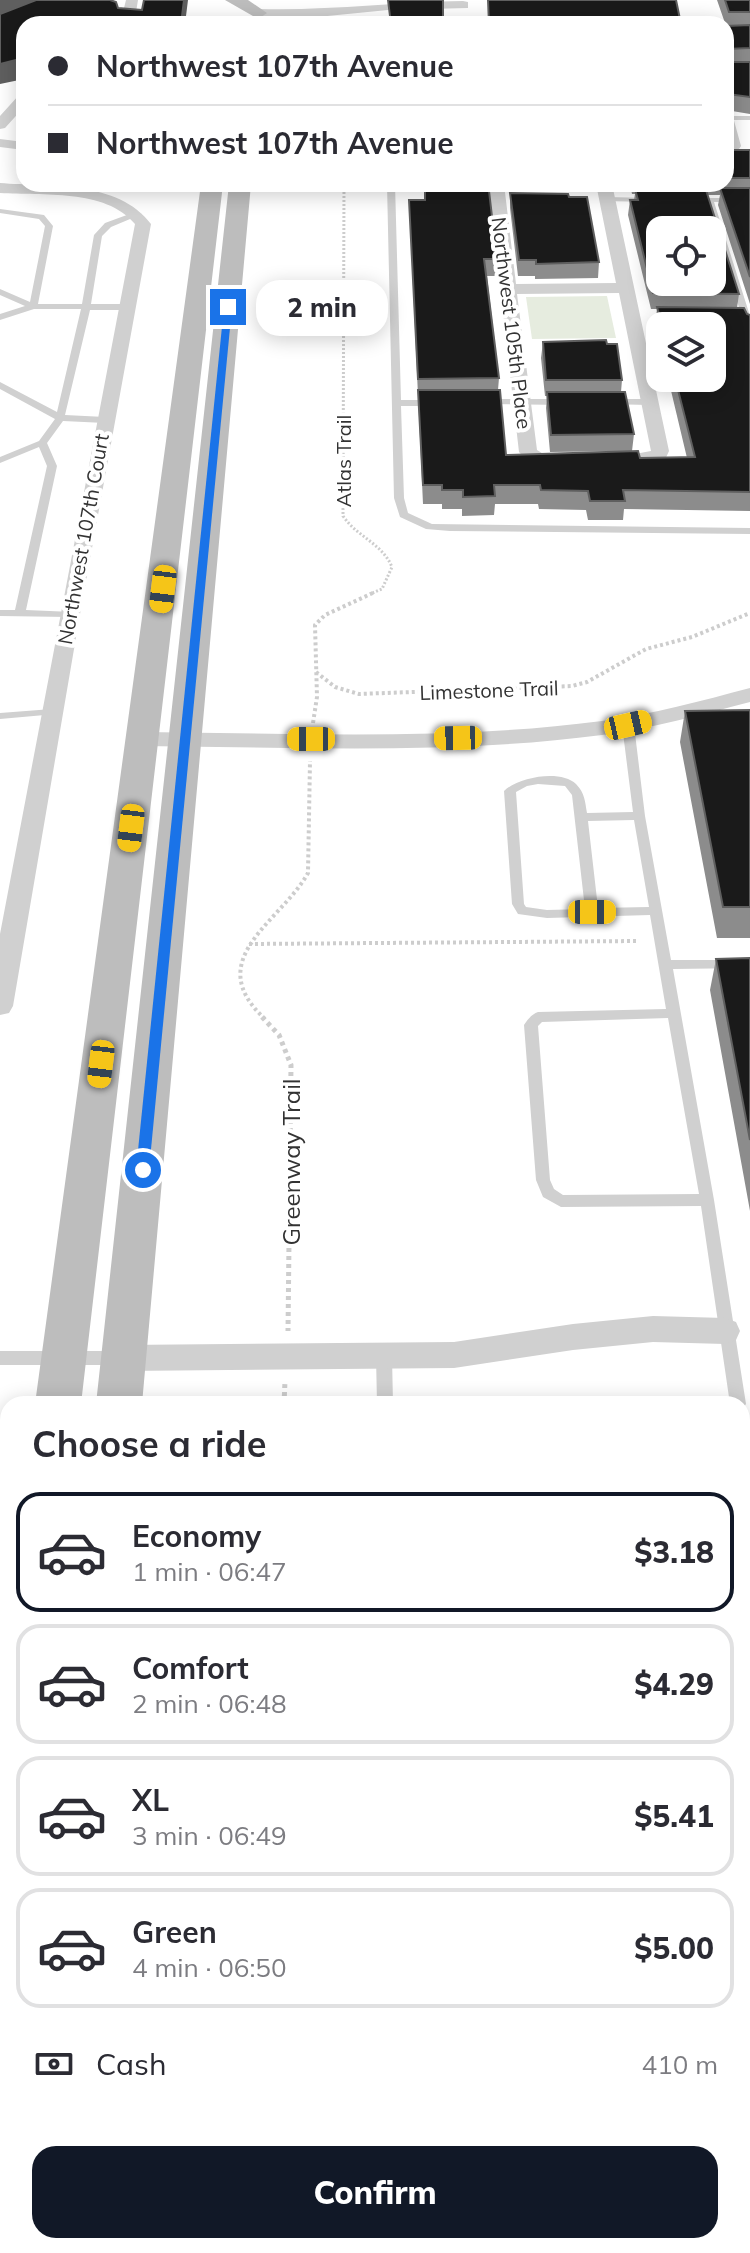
<!DOCTYPE html>
<html lang="en">
<head>
<meta charset="utf-8">
<style>
	body { margin:0; font-family:Mulish,sans-serif; background:#f7f7f7; color:#2b2b33; height:100vh; display:flex; flex-direction:column; font-size:30px; white-space:nowrap }
	* { box-sizing:border-box; margin:0 }
	p { font-size:26px; color:#7c7c81 }
	.icon { flex:none; width:44px; height:44px; fill:none; stroke:currentColor; stroke-width:2; stroke-linecap:round; stroke-linejoin:round }
	.map { position:relative; flex:1; overflow:hidden }
	.sheet { position:absolute; left:0px; top:1396px; width:750px; height:858px; display:flex; flex-direction:column; background:#fff; border-radius:24px 24px 0 0; box-shadow:0 4px 20px #0003 }
	.sheet>* { flex:none }
	.guide { position:absolute; left:16px; top:16px; width:718px; height:176px; border-radius:24px; box-shadow:0 4px 20px #0003; display:grid; align-content:center; height:176px; padding:0 32px; background:#fff }
	.tools { position:absolute; left:646px; top:216px; display:grid; gap:16px }
	.tools a { display:grid; place-items:center; width:80px; height:80px; border-radius:16px; background:#fff; box-shadow:0 4px 20px #0003; font-size:40px }
	.end { position:absolute; width:36px; height:36px; margin:-18px; border:10px solid #1a73e8; background:#fff; box-shadow:0 0 0 4px #fff }
	.from { border-radius:50% }
	.bubble { position:absolute; height:56px; border-radius:24px; background:#fff; box-shadow:0 4px 20px #0003; font-size:26px; font-weight:800; line-height:56px; text-align:center }
	.car { position:absolute; width:24px; height:48px; margin:-24px -12px; border-radius:10px; box-shadow:0 0 6px 2px #0007; background:linear-gradient(#f5c518 24%,#345 0 40%,#f5c518 0 76%,#345 0 86%,#f5c518 0) }
	.guide b { display:flex; align-items:center; gap:28px; height:76px; font-size:30px }
	.guide b+b { border-top:2px solid #e1e1e2 }
	.guide i { width:20px; height:20px; background:#2b2b33 }
	ul { padding:0; list-style:none }
	li { display:flex; align-items:center; gap:24px; height:120px; margin:0 16px 12px; padding:0 16px; border:4px solid #e1e1e2; border-radius:24px }
	li div { flex:1 }
	li b { display:block; font-size:30px }
	li em { font-style:normal; font-weight:800 }
	li.current { border-color:#111827 }
	li>.icon { width:72px; height:72px; stroke-width:1.5 }
	h2 { padding:0 32px; font-size:36px; line-height:96px }
	.pay { display:flex; align-items:center; gap:20px; height:88px; padding:0 32px; font-size:30px }
	.pay p { margin-inline-start:auto }
	.primary-button { display:flex; gap:16px; margin-top:auto; padding:16px 32px }
	.primary-button a { flex:1; height:92px; border-radius:24px; background:#111827; color:#fff; font-size:32px; font-weight:800; line-height:92px; text-align:center }
	.map>svg:first-child { display:block }
	.green { fill:#e6ecdf }
	.lines { fill:none; stroke-linecap:round; stroke-linejoin:round }
	.path-far3 { stroke:#cdcdcd; stroke-width:3; stroke-dasharray:2 2; stroke-linecap:butt }
	.path-far2 { stroke:#cdcdcd; stroke-width:4; stroke-dasharray:3 3; stroke-linecap:butt }
	.path-far1 { stroke:#cdcdcd; stroke-width:5; stroke-dasharray:4 4; stroke-linecap:butt }
	.path { stroke:#cdcdcd; stroke-width:7; stroke-dasharray:5 5; stroke-linecap:butt }
	.service { fill:#d0d0d0; fill-rule:evenodd }
	.minor { fill:#d0d0d0; fill-rule:evenodd }
	.secondary { fill:#bdbdbd; fill-rule:evenodd }
	.wall { fill:#8c8c8c }
	.shaded-wall { fill:#5f5f5f }
	.building { fill:#1a1a1a; stroke:#5f5f5f; stroke-width:2; fill-rule:evenodd }
	.route { fill:#1a73e8 }
	.labels { text-anchor:middle; dominant-baseline:central; stroke-width:8; stroke-linejoin:round; paint-order:stroke }
	.far-street-label { font-size:20px; fill:#333; stroke:#fff }
	.street-label { font-size:24px; fill:#333; stroke:#fff }
</style>
</head>
<body>
<div class="map">
<svg width="750" height="2253" viewBox="0 0 750 2253">
	<rect width="100%" height="100%" fill="#fff"/>
	<!-- green -->
	<path class="green" d="M 607,296 L 616,338 L 532,339 L 526,297 Z"/>
	<g class="lines">
		<!-- path-far3 -->
		<path class="path-far3" d="M 344,184 L 343,516 C 357,537 382,543 392,567 L 382,589 L 370,594"/>
		<!-- path-far2 -->
		<path class="path-far2" d="M 316,672 L 335,687 L 359,694 L 572,686 L 587,682 L 646,649 L 692,637 L 750,613
			M 313,723 L 317,697 L 315,625 L 325,615 L 375,592
			M 249,944 L 639,941
			M 265,1019 C 200,959 281,922 308,873 L 310,761"/>
		<!-- path-far1 -->
		<path class="path-far1" d="M 262,1017 L 279,1035 L 291,1065 L 288,1331
			M 284,1404 L 285,1381"/>
		<!-- path -->
		<path class="path" d="M 236,2246 L 236,2253
			M 189,2253 L 196,2246"/>
		<!-- service -->
		<path class="service" d="M 726,116 L 750,116 L 750,120 L 726,120 Z
			M 387,184 L 395,184 L 401,400 L 437,400 L 442,403 L 437,406 L 401,406 L 404,498 L 408,513 L 432,524 L 750,528 L 750,534 L 450,531 L 426,529 L 400,517 L 394,498 Z
			M 607,197 L 650,198 L 654,200 L 650,202 L 604,201 L 604,197 Z
			M 688,198 L 750,198 L 750,202 L 714,202 L 750,316 L 750,333 L 746,330 L 706,202 L 691,202 L 687,200 Z
			M 0,209 L 44,215 L 53,226 L 38,304 L 82,304 L 94,235 L 105,223 L 135,212 L 142,214 L 111,227 L 102,236 L 91,304 L 128,304 L 132,307 L 128,310 L 90,310 L 65,415 L 105,417 L 110,420 L 105,423 L 63,421 L 47,443 L 57,466 L 26,610 L 73,612 L 73,616 L 69,617 L 0,616 L 0,610 L 15,610 L 47,466 L 39,447 L 0,463 L 0,457 L 39,441 L 55,419 L 0,389 L 0,382 L 57,412 L 81,309 L 34,309 L 0,320 L 0,314 L 25,306 L 0,295 L 0,289 L 30,302 L 45,226 L 39,219 L 0,213 Z
			M 481,399 L 565,399 L 570,402 L 565,405 L 478,404 L 478,400 Z
			M 609,399 L 649,399 L 654,402 L 649,405 L 606,404 L 606,400 Z
			M 52,709 L 58,712 L 56,714 L 0,719 L 0,713 Z
			M 628,722 L 634,725 L 645,816 L 671,960 L 750,960 L 750,968 L 673,969 L 714,1200 L 746,1404 L 742,1409 L 742,1404 L 730,1404 L 701,1206 L 561,1207 L 543,1197 L 536,1180 L 524,1025 C 528,1019 532,1014 538,1012 L 666,1009 L 650,915 L 547,918 L 518,914 L 512,904 L 504,791 C 518,777 561,769 576,784 C 585,793 585,802 587,813 L 633,812 L 622,725 ZM 538,784 L 565,786 L 572,795 L 585,909 L 547,910 L 526,907 L 524,904 L 516,792 L 527,786 ZM 634,820 L 649,907 L 598,908 L 588,821 ZM 668,1018 L 699,1194 L 563,1195 L 554,1189 L 550,1180 L 538,1026 L 542,1022 Z
			M 384,1349 L 389,1351 L 392,1356 L 393,1404 L 377,1404 L 376,1356 L 379,1351 Z
			M 0,1351 L 120,1351 L 126,1353 L 128,1358 L 126,1363 L 120,1365 L 0,1365 Z
			M 742,1418 L 748,1420 L 750,1425 L 750,1477 L 744,1475 L 742,1470 Z
			M 742,1520 L 750,1520 L 750,1536 L 742,1536 Z
			M 742,1650 L 750,1650 L 750,1666 L 742,1666 Z
			M 0,1708 L 8,1708 L 8,1726 L 0,1726 Z
			M 742,1855 L 750,1855 L 750,1873 L 742,1873 Z
			M 742,2029 L 750,2034 L 750,2112 L 742,2108 Z
			M 750,2241 L 750,2253 L 737,2253 L 740,2246 Z
			M 405,2246 L 431,2246 L 434,2253 L 408,2253 Z"/>
		<!-- minor -->
		<path class="minor" d="M 126,0 L 138,0 L 134,24 L 120,24 Z
			M 463,1 L 468,2 L 468,8 L 388,10 L 307,18 L 258,17 L 252,13 L 258,9 C 326,11 394,2 463,1 Z
			M 24,94 L 24,107 L 5,128 L 0,129 L 0,116 L 19,95 Z
			M 726,113 L 733,117 L 741,146 L 739,149 L 734,150 L 727,146 Z
			M 0,139 L 24,142 L 24,150 L 0,147 Z
			M 0,183 C 49,187 118,180 151,224 L 80,614 L 13,1006 L 9,1013 L 0,1015 L 0,934 L 135,224 C 105,188 42,196 0,193 Z
			M 488,184 L 504,184 L 516,284 L 616,283 L 596,184 L 612,184 L 669,451 L 664,462 L 620,468 L 610,462 L 613,458 L 651,451 L 619,293 L 517,294 L 537,450 L 547,456 L 573,458 L 576,462 C 561,475 530,466 519,452 Z
			M 750,688 L 750,702 C 701,715 652,728 602,735 C 450,755 295,747 142,746 L 134,744 L 131,739 L 134,734 L 142,732 C 295,733 450,741 602,721 C 653,714 701,701 750,688 Z
			M 653,1316 L 725,1318 L 736,1322 L 740,1331 L 736,1340 L 725,1344 L 653,1342 L 573,1350 L 454,1368 L 123,1371 L 112,1367 L 107,1358 L 112,1349 L 123,1345 L 454,1342 L 573,1324 Z"/>
		<!-- secondary -->
		<path class="secondary" d="M 225,0 L 248,0 L 267,13 L 258,19 Z
			M 201,184 L 223,184 L 81,1404 L 35,1404 Z
			M 229,184 L 251,184 L 142,1404 L 96,1404 Z
			M 8,1774 L 8,1889 L 0,1892 L 0,1778 Z
			M 8,2232 L 8,2246 L 64,2246 L 64,2253 L 2,2253 Z"/>
	</g>
	<!-- wall -->
	<path class="wall" d="M 717,0 L 750,0 L 750,114 L 726,110 L 726,26 Z
		M 726,150 L 750,150 L 750,304 L 718,205 L 720,195 L 707,195 L 739,294 L 737,308 L 750,315 L 750,511 L 624,509 L 623,520 L 588,520 L 586,510 L 539,509 L 538,504 L 495,504 L 494,515 L 462,516 L 462,509 L 442,509 L 442,504 L 423,504 L 409,200 L 425,200 L 497,259 L 496,276 L 487,276 L 499,378 L 498,390 L 506,455 L 687,458 L 668,378 L 712,378 L 712,326 L 660,326 L 660,345 L 655,325 L 657,309 L 651,309 L 628,215 L 630,200 L 634,200 L 635,194 L 632,194 L 630,184 L 726,184 Z
		M 510,193 L 569,197 L 599,262 L 598,278 L 535,279 L 535,276 L 518,276 L 510,208 Z
		M 543,342 L 622,380 L 621,392 L 634,434 L 632,451 L 550,452 L 546,408 L 547,396 L 545,396 L 541,358 Z
		M 750,710 L 750,938 L 717,938 L 680,742 L 685,711 Z
		M 750,958 L 750,1211 L 710,990 L 716,959 Z"/>
	<!-- shaded-wall -->
	<path class="shaded-wall" d="M 0,0 L 51,0 L 0,20 Z
		M 184,0 L 188,0 L 185,24 L 181,24 Z
		M 24,58 L 24,79 L 0,84 L 0,64 Z"/>
	<!-- building -->
	<path class="building" d="M 36,0 L 110,0 L 116,2 L 118,8 L 142,10 L 144,0 L 184,0 L 181,24 L 24,24 L 24,58 L 0,64 L 0,14 Z
		M 388,0 L 443,0 L 443,24 L 391,24 Z
		M 488,0 L 676,0 L 681,24 L 489,24 Z
		M 725,0 L 750,0 L 750,12 L 729,12 Z
		M 750,25 L 750,48 L 726,49 L 726,26 Z
		M 726,60 L 728,62 L 750,62 L 750,97 L 728,94 L 726,97 Z
		M 726,150 L 750,150 L 750,178 L 726,178 Z
		M 425,184 L 474,184 L 475,186 L 478,186 L 479,191 L 489,191 L 497,259 L 484,259 L 499,378 L 418,379 L 409,200 L 425,200 Z
		M 720,188 L 750,188 L 750,277 Z
		M 635,189 L 706,190 L 739,294 L 653,293 L 630,200 L 638,200 ZM 660,230 L 712,230 L 712,282 L 660,282 Z
		M 510,193 L 568,194 L 569,197 L 587,197 L 599,262 L 536,264 L 536,260 L 519,260 Z
		M 657,307 L 744,308 L 747,314 L 750,315 L 750,492 L 623,490 L 625,501 L 590,501 L 588,491 L 541,490 L 540,485 L 494,485 L 495,496 L 463,497 L 463,490 L 442,490 L 442,485 L 423,485 L 418,390 L 500,390 L 506,455 L 638,451 L 640,458 L 695,457 L 675,378 L 712,378 L 712,326 L 662,326 Z
		M 606,340 L 607,344 L 617,344 L 622,380 L 546,380 L 543,342 Z
		M 547,392 L 625,392 L 634,434 L 551,435 Z
		M 750,710 L 750,907 L 723,907 L 685,711 Z
		M 750,958 L 750,1140 L 716,959 Z"/>
	<!-- route -->
	<path class="route" d="M 228,305 L 232,307 L 149,1170 L 143,1175 L 136,1170 L 224,307 Z"/>
	<g class="labels">
		<!-- far-street labels -->
		<g class="far-street-label">
			<text transform="translate(512 323) rotate(83)">Northwest 105th Place</text>
			<text transform="translate(343 461) rotate(-90)">Atlas Trail</text>
			<text transform="translate(83 539) rotate(-80)">Northwest 107th Court</text>
			<text transform="translate(489 690) rotate(-2)">Limestone Trail</text>
		</g>
		<!-- street labels -->
		<g class="street-label">
			<text transform="translate(291 1162) rotate(-90)">Greenway Trail</text>
		</g>
	</g>
</svg>
<div class="tools">
<a><svg class="icon" aria-label="locate" viewBox="0 0 24 24"><circle cx="12" cy="12" r="6"/><path d="M12 2v4M12 18v4M2 12h4M18 12h4"/></svg></a>
<a><svg class="icon" aria-label="layers" viewBox="0 0 24 24"><path d="M12 4l9 5-9 5-9-5zM3 14l9 5 9-5"/></svg></a>
</div>
<i class="end from" style="left:143px;top:1170px"></i>
<i class="end" style="left:228px;top:307px"></i>
<div class="bubble" style="left:256px;top:280px;width:132px">2 min</div>
<i class="car" style="left:163px;top:589px;rotate:187deg"></i>
<i class="car" style="left:628px;top:725px;rotate:77deg"></i>
<i class="car" style="left:458px;top:738px;rotate:269deg"></i>
<i class="car" style="left:311px;top:739px;rotate:270deg"></i>
<i class="car" style="left:131px;top:828px;rotate:187deg"></i>
<i class="car" style="left:592px;top:912px;rotate:90deg"></i>
<i class="car" style="left:101px;top:1064px;rotate:187deg"></i>
<div class="guide">
<b><i class="from"></i>Northwest 107th Avenue</b>
<b><i></i>Northwest 107th Avenue</b>
</div>
<section class="sheet">
<h2>Choose a ride</h2>
<ul>
<li class="current"><svg class="icon" aria-label="car" viewBox="0 0 24 24"><path d="M5 17H2v-5l4-1 3-4h7l3 4 3 1v5h-3M9 17h6M6 11h13"/><circle cx="7" cy="17" r="2"/><circle cx="17" cy="17" r="2"/></svg><div><b>Economy</b><p>1 min · 06:47</p></div><em>$3.18</em></li>
<li><svg class="icon" aria-label="car" viewBox="0 0 24 24"><path d="M5 17H2v-5l4-1 3-4h7l3 4 3 1v5h-3M9 17h6M6 11h13"/><circle cx="7" cy="17" r="2"/><circle cx="17" cy="17" r="2"/></svg><div><b>Comfort</b><p>2 min · 06:48</p></div><em>$4.29</em></li>
<li><svg class="icon" aria-label="car" viewBox="0 0 24 24"><path d="M5 17H2v-5l4-1 3-4h7l3 4 3 1v5h-3M9 17h6M6 11h13"/><circle cx="7" cy="17" r="2"/><circle cx="17" cy="17" r="2"/></svg><div><b>XL</b><p>3 min · 06:49</p></div><em>$5.41</em></li>
<li><svg class="icon" aria-label="car" viewBox="0 0 24 24"><path d="M5 17H2v-5l4-1 3-4h7l3 4 3 1v5h-3M9 17h6M6 11h13"/><circle cx="7" cy="17" r="2"/><circle cx="17" cy="17" r="2"/></svg><div><b>Green</b><p>4 min · 06:50</p></div><em>$5.00</em></li>
</ul>
<div class="pay"><svg class="icon" aria-label="cash" viewBox="0 0 24 24"><path d="M3 7h18v10H3z"/><circle cx="12" cy="12" r="2"/></svg>Cash<p>410 m</p></div>
<div class="primary-button"><a>Confirm</a></div>
</section>
</div>
</body>
</html>
